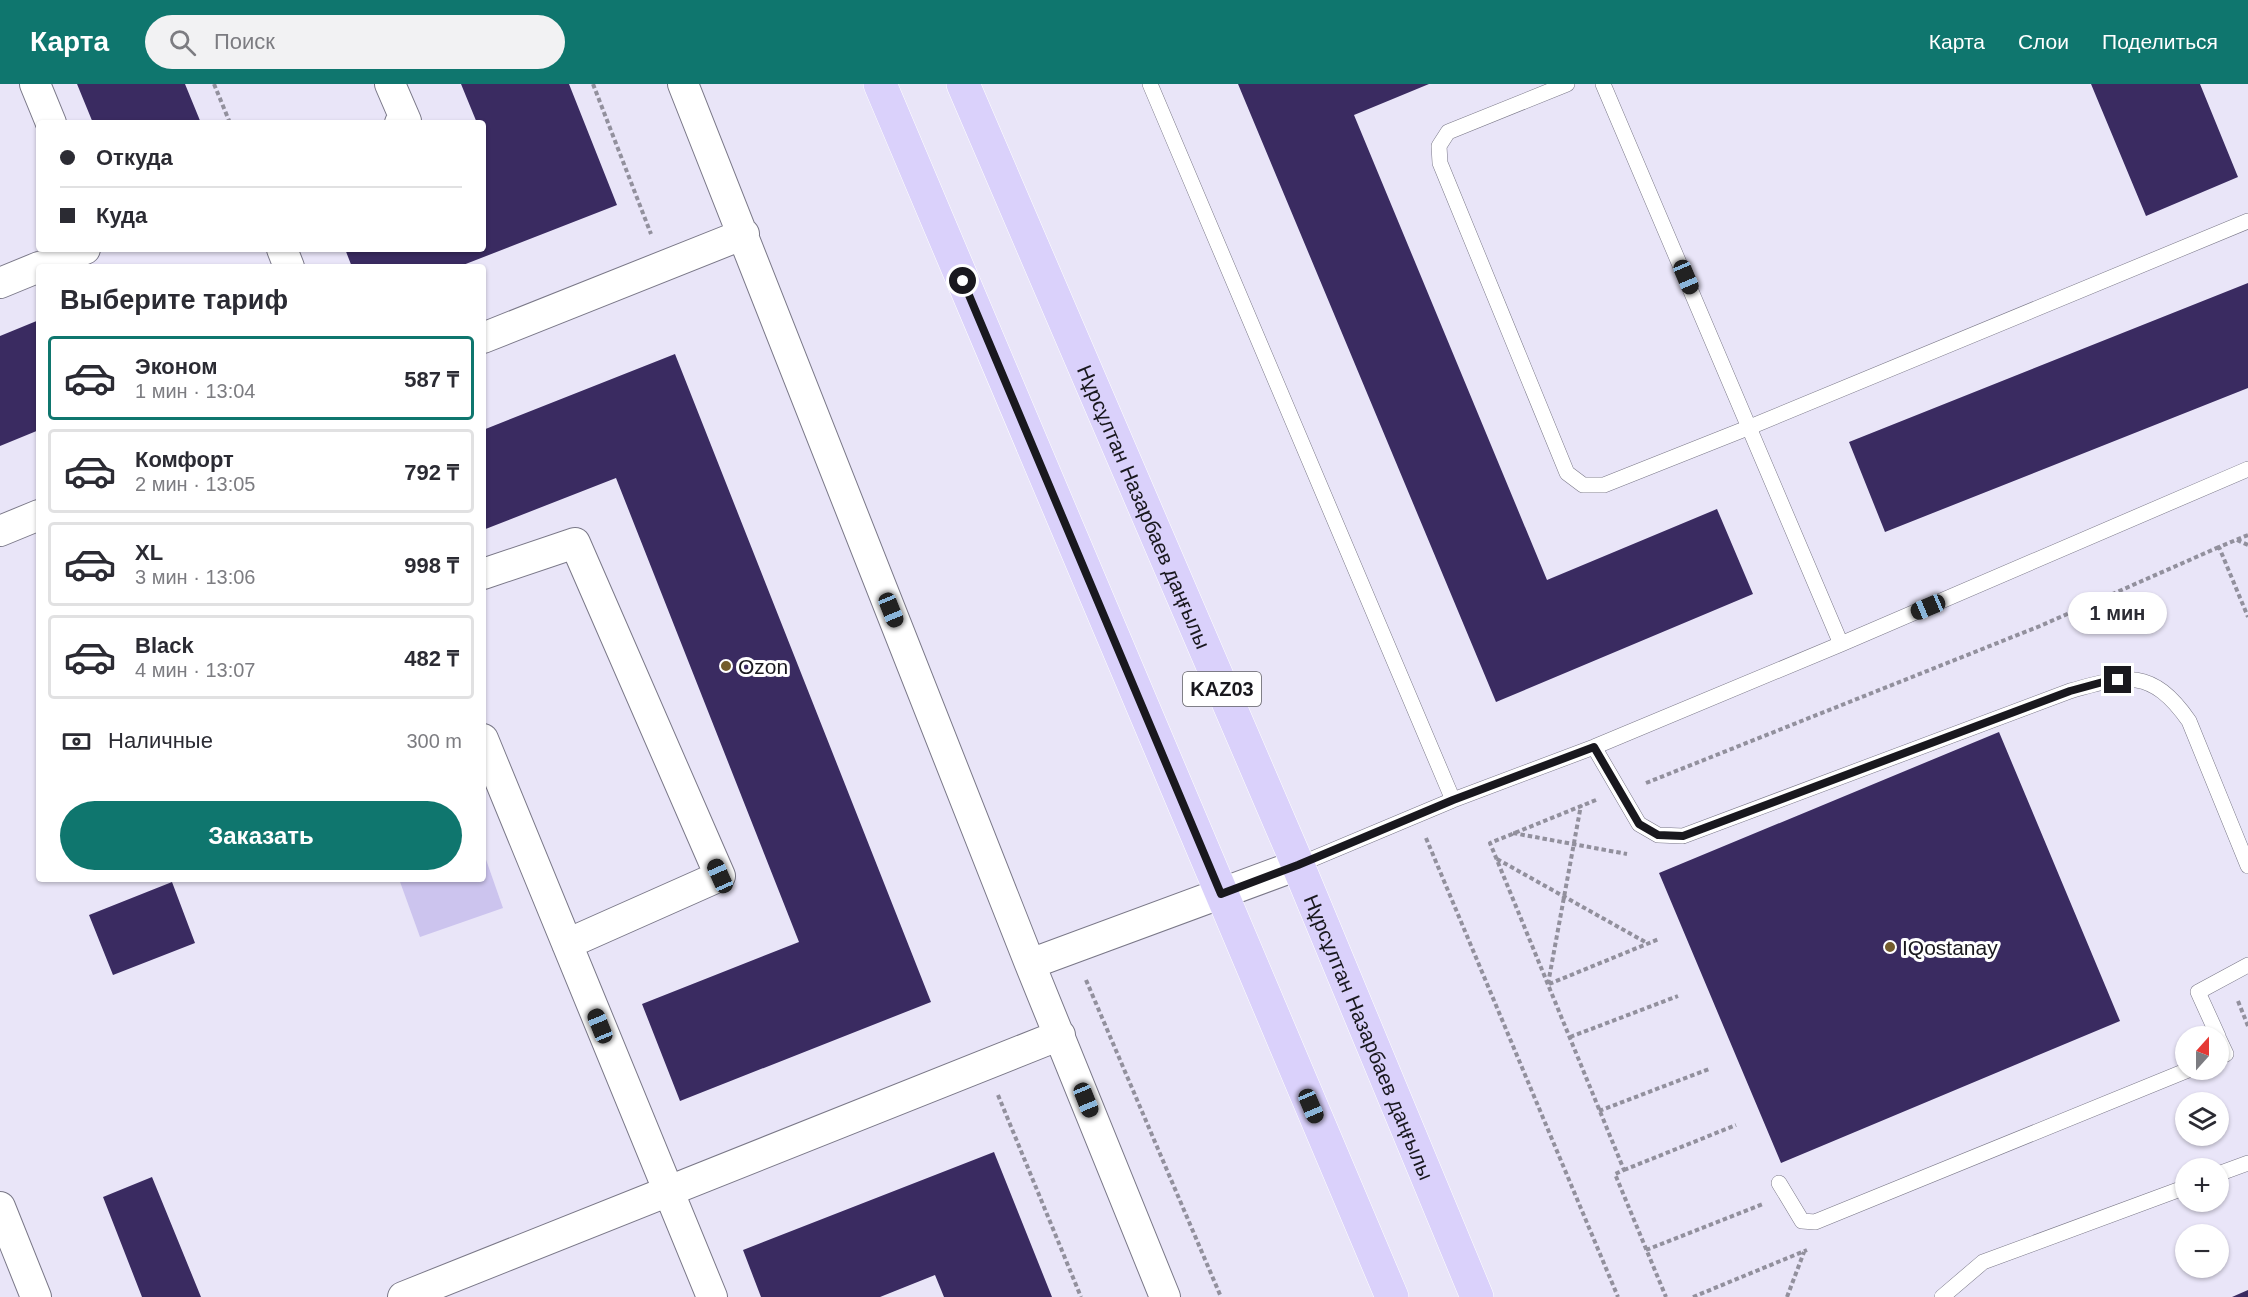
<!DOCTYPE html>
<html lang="ru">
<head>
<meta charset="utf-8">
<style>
	body { margin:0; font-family:Helvetica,sans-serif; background:#f2f2f3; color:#2b2b33; height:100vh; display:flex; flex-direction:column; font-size:22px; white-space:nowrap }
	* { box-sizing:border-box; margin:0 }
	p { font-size:20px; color:#7c7c81 }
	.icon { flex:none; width:33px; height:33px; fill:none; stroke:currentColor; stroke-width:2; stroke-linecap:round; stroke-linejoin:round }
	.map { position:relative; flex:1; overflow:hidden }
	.side { position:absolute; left:36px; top:180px; width:450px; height:618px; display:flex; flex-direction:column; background:#fff; border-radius:6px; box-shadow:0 2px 4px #0004 }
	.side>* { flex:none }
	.top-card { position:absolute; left:36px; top:36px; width:450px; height:132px; border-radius:6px; box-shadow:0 2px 4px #0004; display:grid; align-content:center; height:132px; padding:0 24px; background:#fff }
	.needle { width:39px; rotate:21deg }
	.buttons { position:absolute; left:2175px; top:942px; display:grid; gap:12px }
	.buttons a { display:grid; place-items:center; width:54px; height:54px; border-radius:50%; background:#fff; box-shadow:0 2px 4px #0004; font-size:30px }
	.end { position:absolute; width:27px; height:27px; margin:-14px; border:8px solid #19181e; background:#fff; box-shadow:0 0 0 3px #fff }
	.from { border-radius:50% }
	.bubble { position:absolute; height:42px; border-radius:21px; background:#fff; box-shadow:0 2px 4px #0004; font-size:20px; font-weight:600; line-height:42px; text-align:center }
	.car { position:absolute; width:18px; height:36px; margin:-18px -9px; border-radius:8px; box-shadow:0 0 4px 2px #0007; background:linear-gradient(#222 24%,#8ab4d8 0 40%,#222 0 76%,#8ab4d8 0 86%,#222 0) }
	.top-card b { display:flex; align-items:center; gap:21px; height:57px; font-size:22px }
	.top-card b+b { border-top:2px solid #e1e1e2 }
	.top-card i { width:15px; height:15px; background:#2b2b33 }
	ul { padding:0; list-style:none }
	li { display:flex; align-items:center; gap:18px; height:84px; margin:0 12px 9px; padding:0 12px; border:3px solid #e1e1e2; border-radius:6px }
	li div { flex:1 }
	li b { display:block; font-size:22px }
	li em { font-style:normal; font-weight:600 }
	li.active { border-color:#0f766e }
	li>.icon { width:54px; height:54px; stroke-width:1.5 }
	h2 { padding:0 24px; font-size:27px; line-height:72px }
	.pay { display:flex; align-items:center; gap:15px; height:66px; padding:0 24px; font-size:22px }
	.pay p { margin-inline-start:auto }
	.button { display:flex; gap:12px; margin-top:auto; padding:12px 24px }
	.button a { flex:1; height:69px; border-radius:36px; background:#0f766e; color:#fff; font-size:24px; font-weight:600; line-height:69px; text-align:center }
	header { display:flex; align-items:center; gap:36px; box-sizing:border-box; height:84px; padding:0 30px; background:#0f766e; color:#fff }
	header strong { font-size:28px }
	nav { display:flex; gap:33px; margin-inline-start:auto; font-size:21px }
	.search { width:420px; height:54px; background:#f2f2f3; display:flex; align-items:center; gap:15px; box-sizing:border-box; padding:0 21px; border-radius:33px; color:#7c7c81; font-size:22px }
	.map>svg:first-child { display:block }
	.green { fill:#ccc4ee }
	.building { fill:#3a2b61 }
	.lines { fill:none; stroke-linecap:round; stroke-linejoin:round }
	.lane-casing { stroke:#7a7888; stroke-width:16 }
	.street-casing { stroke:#7a7888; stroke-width:32 }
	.primary-casing { stroke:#fff; stroke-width:34 }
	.path { stroke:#92909d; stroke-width:4; stroke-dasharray:4.5 3; stroke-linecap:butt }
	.lane { stroke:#fff; stroke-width:15 }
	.street { stroke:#fff; stroke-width:30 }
	.primary { stroke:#dad1fb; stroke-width:33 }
	.route { stroke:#19181e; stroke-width:8 }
	.poi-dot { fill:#735c2c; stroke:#fff; stroke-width:2 }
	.labels { text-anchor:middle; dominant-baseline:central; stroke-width:6; stroke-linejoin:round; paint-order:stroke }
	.shield { fill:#fff; stroke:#5e5d62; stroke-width:1.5 }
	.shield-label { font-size:20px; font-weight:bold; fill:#19181e }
	.street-label { font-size:21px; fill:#19181e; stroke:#fff }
	.poi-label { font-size:21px; fill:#19181e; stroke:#fff; text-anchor:start }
</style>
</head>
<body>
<header>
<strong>Карта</strong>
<div class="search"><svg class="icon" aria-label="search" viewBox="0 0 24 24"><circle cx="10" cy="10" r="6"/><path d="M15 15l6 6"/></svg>Поиск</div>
<nav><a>Карта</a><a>Слои</a><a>Поделиться</a></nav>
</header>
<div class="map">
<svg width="2248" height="1213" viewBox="0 0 2248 1213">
	<rect width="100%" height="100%" fill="#e9e5f8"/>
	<!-- green -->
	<path class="green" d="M 483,767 L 503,824 L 420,853 L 399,795 L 483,795 Z"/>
	<!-- building -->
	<path class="building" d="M 77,0 L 185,0 L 201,39 L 93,39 Z
		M 461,0 L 569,0 L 617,121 L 458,183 L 352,183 L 345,165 L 483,165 L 483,61 L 485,60 L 483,54 L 483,39 L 477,39 Z
		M 1238,0 L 1429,0 L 1354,31 L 1547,496 L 1717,425 L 1753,510 L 1496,618 Z
		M 2091,0 L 2200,0 L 2238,93 L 2146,132 Z
		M 2248,199 L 2248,304 L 1885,448 L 1849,358 Z
		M 39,236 L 39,346 L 0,362 L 0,252 Z
		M 675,270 L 931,918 L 680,1017 L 642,920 L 799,858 L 616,394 L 483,446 L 483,346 Z
		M 1999,648 L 2120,937 L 1781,1079 L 1659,789 Z
		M 172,798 L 195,859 L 113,891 L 89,831 Z
		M 994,1068 L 1052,1213 L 944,1213 L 935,1191 L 880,1213 L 761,1213 L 743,1166 Z
		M 152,1093 L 201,1213 L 142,1213 L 103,1113 Z
		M 2248,1206 L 2248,1213 L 2232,1213 Z"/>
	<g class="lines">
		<!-- lane casing -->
		<g class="lane-casing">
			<path id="lane" d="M 1150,0 L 1453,716
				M 1567,0 L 1448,48 L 1439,62 L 1440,79 L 1567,389 L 1583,401 L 1604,401 L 1750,343 L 2248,137
				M 1603,0 L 1841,560
				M 1594,663 L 1639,740 L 1658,751 L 1683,752 L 2070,607 C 2126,591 2152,584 2189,637 L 2248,782
				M 1298,781 L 1453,716 L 1594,663 L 1841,560 L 2248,385
				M 2218,952 L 2198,908 L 2248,881
				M 2218,953 L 2226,970 L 2218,973
				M 2218,1090 L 2248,1079
				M 1779,1099 L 1802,1137 L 1815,1138 L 2188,986
				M 1942,1213 L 1983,1178 L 2186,1103"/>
		</g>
		<!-- street casing -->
		<g class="street-casing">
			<path id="street" d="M 35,0 L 51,39
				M 390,0 L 406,37 L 400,39
				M 683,0 L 1030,880 L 1165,1213
				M 282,165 L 289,183
				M 40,183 L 85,165
				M 0,199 L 39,183
				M 483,254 L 744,150
				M 0,447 L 39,431
				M 483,490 L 575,459 L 720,792 L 567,860
				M 483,655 L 712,1213
				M 1030,880 L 1298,781
				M 0,1123 L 36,1213
				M 403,1213 L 1060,951"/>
		</g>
		<!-- primary casing -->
		<g class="primary-casing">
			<g id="primary">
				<path d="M 880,0 L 1392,1213"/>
				<path id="s1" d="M 963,0 L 1298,781 L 1477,1213"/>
			</g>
		</g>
		<!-- path -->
		<path class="path" d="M 214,0 L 230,39
			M 593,0 L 651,150
			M 2248,451 L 2219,463 L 2248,533
			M 2237,456 L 2248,461
			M 1646,699 L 2040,542 L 2219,463
			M 1596,716 L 1490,759 L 1624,1086 L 1615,1090 L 1666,1213
			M 1513,749 L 1627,770
			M 1426,754 L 1618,1213
			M 1497,775 L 1647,859
			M 1086,896 L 1221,1213
			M 1548,900 L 1581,721
			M 1549,900 L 1659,855
			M 2238,917 L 2248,942
			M 1570,953 L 1678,912
			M 998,1011 L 1081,1213
			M 1599,1027 L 1709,985
			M 1624,1086 L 1736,1041
			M 1646,1166 L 1763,1120
			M 1693,1213 L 1807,1166
			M 1787,1213 L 1804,1168"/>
		<!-- lane -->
		<use href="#lane" class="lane"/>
		<!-- street -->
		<use href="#street" class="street"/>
		<!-- primary -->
		<use href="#primary" class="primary"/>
	</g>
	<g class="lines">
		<!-- route -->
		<path class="route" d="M 963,197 L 1221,810 L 1298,781 L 1453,716 L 1594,663 L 1639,740 L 1658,751 L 1683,752 L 2070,607 L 2103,598 L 2118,596"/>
	</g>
	<!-- markers -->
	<g class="poi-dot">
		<circle cx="726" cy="582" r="6"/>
		<circle cx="1890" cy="863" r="6"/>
	</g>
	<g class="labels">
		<!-- shield labels -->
		<rect class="shield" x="1183" y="588" width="78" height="34" rx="4.5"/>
		<g class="shield-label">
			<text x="1222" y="605">KАZ03</text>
		</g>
		<!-- street labels -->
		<g class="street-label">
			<text stroke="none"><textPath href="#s1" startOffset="460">Нұрсұлтан Назарбаев даңғылы</textPath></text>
			<text stroke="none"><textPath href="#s1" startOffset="1036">Нұрсұлтан Назарбаев даңғылы</textPath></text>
		</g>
		<!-- poi labels -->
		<g class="poi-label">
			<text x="738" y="582">Ozon</text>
			<text x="1902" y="863">IQostanay</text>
		</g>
	</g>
</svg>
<div class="buttons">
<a><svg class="needle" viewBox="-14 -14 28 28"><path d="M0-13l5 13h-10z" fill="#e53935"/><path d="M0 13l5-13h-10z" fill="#7c7c81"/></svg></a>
<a><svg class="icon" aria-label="layers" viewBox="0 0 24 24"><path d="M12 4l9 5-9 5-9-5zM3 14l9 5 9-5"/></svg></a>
<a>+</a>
<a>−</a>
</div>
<i class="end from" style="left:963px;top:197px"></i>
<i class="end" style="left:2118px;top:596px"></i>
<div class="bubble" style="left:2068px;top:508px;width:99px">1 мин</div>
<i class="car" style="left:1686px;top:193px;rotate:157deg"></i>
<i class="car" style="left:1928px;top:523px;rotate:247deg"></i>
<i class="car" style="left:891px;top:526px;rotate:158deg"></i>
<i class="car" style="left:720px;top:792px;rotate:336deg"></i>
<i class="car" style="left:600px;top:942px;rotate:338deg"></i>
<i class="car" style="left:1086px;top:1016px;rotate:158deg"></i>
<i class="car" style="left:1311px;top:1022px;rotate:157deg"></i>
<div class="top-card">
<b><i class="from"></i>Откуда</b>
<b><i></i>Куда</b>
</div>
<section class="side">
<h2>Выберите тариф</h2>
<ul>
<li class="active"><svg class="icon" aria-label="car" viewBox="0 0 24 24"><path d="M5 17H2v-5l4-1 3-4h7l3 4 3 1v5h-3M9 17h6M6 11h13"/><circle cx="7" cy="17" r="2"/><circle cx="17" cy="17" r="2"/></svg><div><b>Эконом</b><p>1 мин · 13:04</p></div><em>587 ₸</em></li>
<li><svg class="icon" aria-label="car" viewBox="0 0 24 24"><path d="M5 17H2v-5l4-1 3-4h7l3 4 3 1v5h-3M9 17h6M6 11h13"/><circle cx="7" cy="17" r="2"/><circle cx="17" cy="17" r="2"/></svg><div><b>Комфорт</b><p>2 мин · 13:05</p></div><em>792 ₸</em></li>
<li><svg class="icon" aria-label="car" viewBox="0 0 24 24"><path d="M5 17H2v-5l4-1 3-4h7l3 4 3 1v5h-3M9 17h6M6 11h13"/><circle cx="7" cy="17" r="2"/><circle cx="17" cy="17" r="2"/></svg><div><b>XL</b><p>3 мин · 13:06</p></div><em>998 ₸</em></li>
<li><svg class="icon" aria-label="car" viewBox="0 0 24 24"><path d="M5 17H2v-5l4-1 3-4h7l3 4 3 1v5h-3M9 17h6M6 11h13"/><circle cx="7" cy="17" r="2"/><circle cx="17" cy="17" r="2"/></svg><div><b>Black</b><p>4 мин · 13:07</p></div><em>482 ₸</em></li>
</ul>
<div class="pay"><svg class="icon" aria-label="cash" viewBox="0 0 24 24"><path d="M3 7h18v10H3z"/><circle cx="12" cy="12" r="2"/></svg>Наличные<p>300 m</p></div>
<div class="button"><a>Заказать</a></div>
</section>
</div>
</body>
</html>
